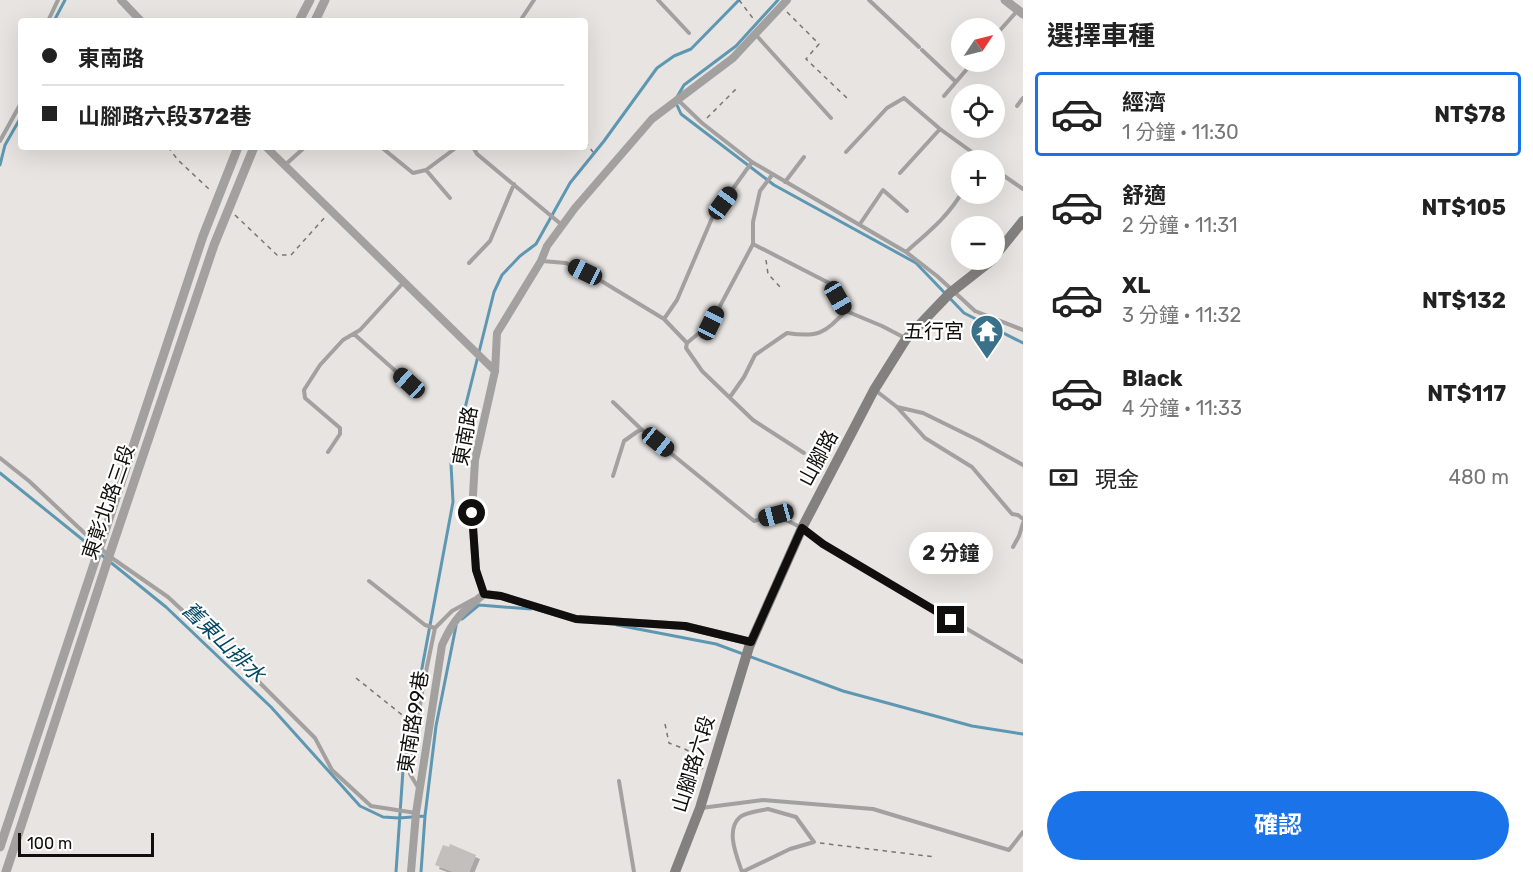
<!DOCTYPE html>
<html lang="zh-TW">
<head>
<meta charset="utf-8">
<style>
	body { margin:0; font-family:Rubik,"Noto Sans TC",sans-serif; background:#f2f2f2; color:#222; height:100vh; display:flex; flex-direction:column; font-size:22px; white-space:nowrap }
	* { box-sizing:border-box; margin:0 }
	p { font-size:20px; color:#767676 }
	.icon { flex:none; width:33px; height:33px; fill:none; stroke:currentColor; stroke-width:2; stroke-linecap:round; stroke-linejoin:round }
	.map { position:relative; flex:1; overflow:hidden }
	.panel { display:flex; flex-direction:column; background:#fff; width:510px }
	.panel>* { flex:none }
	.top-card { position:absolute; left:18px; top:18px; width:570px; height:132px; border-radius:6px; box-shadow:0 6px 24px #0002; display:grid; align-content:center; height:132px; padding:0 24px; background:#fff }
	.needle { width:39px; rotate:55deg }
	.fabs { position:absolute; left:951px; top:18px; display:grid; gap:12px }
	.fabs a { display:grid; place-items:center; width:54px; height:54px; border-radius:50%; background:#fff; box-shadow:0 6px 24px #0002; font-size:30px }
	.scale { position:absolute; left:18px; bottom:15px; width:136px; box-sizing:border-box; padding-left:6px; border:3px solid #100f0e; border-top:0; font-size:16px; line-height:21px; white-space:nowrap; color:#100f0e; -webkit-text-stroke:4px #fff; paint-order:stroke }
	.end { position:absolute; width:27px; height:27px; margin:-14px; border:8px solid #100f0e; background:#fff; box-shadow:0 0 0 3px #fff }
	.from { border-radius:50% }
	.bubble { position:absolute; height:42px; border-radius:21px; background:#fff; box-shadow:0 6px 24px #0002; font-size:20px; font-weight:700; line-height:42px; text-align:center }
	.car { position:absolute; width:18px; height:36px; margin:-18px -9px; border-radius:8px; box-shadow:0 0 4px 2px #0007; background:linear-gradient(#222 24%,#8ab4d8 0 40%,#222 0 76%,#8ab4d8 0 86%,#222 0) }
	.top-card b { display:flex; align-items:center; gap:21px; height:57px; font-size:22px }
	.top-card b+b { border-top:2px solid #e0e0e0 }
	.top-card i { width:15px; height:15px; background:#222 }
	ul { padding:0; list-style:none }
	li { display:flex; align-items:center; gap:18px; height:84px; margin:0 12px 9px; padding:0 12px; border:3px solid transparent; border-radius:6px }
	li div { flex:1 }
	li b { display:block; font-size:22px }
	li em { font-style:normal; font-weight:700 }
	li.on { border-color:#1a73e8 }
	li>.icon { width:54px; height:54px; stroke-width:1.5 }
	h2 { padding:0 24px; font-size:27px; line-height:72px }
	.pay { display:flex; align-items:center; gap:15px; height:66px; padding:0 24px; font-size:22px }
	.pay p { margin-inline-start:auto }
	.primary-button { display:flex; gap:12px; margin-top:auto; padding:12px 24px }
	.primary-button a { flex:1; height:69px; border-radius:36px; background:#1a73e8; color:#fff; font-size:24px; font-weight:700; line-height:69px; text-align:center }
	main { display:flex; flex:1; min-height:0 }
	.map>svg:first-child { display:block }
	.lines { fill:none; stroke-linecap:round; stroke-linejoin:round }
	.stream { stroke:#5e97b2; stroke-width:3 }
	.building { fill:#c2bfbd; filter:url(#shadow) }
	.path { stroke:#787675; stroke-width:1.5; stroke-dasharray:4.5 4.5; stroke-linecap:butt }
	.service { stroke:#a3a1a0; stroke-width:4 }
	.minor { stroke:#a3a1a0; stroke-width:8 }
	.tertiary { stroke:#a3a1a0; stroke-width:9 }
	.secondary { stroke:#83817f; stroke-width:10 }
	.route { stroke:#100f0e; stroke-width:8 }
	.labels { text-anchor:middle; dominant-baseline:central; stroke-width:4.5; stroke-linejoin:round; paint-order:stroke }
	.poi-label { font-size:20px; fill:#100f0e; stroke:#fff; text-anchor:end }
	.street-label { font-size:20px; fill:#100f0e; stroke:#fff }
	.water-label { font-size:21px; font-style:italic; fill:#004863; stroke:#fff }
</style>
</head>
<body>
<main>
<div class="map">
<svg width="1023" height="872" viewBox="0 0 1023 872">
	<defs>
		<filter id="shadow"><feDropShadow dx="4" dy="4" stdDeviation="0" flood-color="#0004"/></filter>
	</defs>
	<rect width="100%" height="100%" fill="#e7e4e1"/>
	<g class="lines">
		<!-- stream -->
		<path class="stream" d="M 54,21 L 65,0
			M 677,97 L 684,85 L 736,46 L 778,0
			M 676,103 L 681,114 L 774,185 L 916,263 L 964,313 L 1023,343
			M 0,165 L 5,145 L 21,117
			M 0,473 L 166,607 L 271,707 L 360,806 L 383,817 L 399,818 L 425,816
			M 462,619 L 479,605 L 531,609
			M 617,625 L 716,644 L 843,691 L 972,726 L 1023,734
			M 396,872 L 403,770 L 453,502 L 451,464 L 494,292 L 502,275 L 520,256 L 536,244 L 570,183 L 604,141 L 657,68 L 674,56 L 691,49 L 739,0
			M 421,872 L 425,816 L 436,726 L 456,626"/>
	</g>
	<!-- building -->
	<path class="building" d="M 450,844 L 476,855 L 469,872 L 454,872 L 435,865 L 443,845 L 449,847 Z"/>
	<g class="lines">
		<!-- path -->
		<path class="path" d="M 739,0 L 755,21
			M 787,12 L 819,44 L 806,59 L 849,100
			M 707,118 L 737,88
			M 585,142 L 593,152
			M 168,147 L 178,160 L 211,191
			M 235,215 L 277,255 L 291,255 L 326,216
			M 766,260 L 768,274 L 782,289
			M 356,678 L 411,722
			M 665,724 L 669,743 C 676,746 691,750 696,757 C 699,762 698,765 703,769
			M 820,843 L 935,857"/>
		<!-- service -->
		<path class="service" d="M 658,0 L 689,33
			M 869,0 L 919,47
			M 48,21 L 58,0
			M 520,21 L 534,0
			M 756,35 L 831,118
			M 994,37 L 1018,10
			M 922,50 L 956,82
			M 944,96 L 973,62
			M 678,100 L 702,123 L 752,162 L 906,252 L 937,276 L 975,311 L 1023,330
			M 1017,106 L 1023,98
			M 0,141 L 21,103
			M 381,147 L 413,173 L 426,170 L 457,147
			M 473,147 L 477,154 L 562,225
			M 846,152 L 887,108 L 904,98 L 940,129 L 983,160
			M 285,165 L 305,147
			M 994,169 L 1023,189
			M 426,170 L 450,198
			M 900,173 L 940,129
			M 785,182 L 804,157
			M 860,224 L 883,190 L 907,211
			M 753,244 L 831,284 L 846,311 L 882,326 L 905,338
			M 906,252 C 926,234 949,216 962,192
			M 542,261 L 566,263 L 603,282 L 664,319 L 687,343 L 686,348 L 702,371 L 753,420 L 804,453
			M 469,263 L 490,241 L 514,184
			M 664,319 L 677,300 L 712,218 L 752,162
			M 354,334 L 409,383
			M 687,343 L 711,323 L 753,244 L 753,222 L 760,191 L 772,175
			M 875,390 L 897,407 L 923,413 L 978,440 L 1023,465
			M 730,397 L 744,377 L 755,355 L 787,333 C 819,338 824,333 846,311
			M 613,402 L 641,429 L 754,521 L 776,515 L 802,528 L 823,544 L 1023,662
			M 897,407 L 925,438 L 972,467 L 1012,514 L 1018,515 L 1023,519
			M 328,452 L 340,434 L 340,428 L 305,398 L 304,390 L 320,365 L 343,340 L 360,330 L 403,283
			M 0,458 L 29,481 L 109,556 L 168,597 L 256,679 L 315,738 L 332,770 L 371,806 L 416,813
			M 613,476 L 624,441 L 641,429
			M 1013,547 L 1019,536 L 1023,523
			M 369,581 L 425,625 L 435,628 L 452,611 L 474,599
			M 619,781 L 634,872
			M 419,789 L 410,774 L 412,758 L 423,686 L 435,628
			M 701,808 L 763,800 L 873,809 L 1009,850 L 1023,832
			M 768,809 L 796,817 L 814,842 L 790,849 L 742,872 C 737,857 725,830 740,817 C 746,812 760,811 768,809 Z"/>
		<!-- minor -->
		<path class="minor" d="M 121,0 L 141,21
			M 266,147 L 495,371
			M 484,594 L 476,570 L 472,513 L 475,460 L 495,371 L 497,333 L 541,261 L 547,246 L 575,208 L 652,119 L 733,58 L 787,0
			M 484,594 L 501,596 L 576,619 L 685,626 L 751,642
			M 411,872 L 416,813 L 442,645 C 454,618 462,612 484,594"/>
		<!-- tertiary -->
		<path class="tertiary" d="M 1005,0 L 1023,14
			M 299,21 L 310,0
			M 315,21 L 325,0
			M 0,847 L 203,236 L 238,147
			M 6,872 L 109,556 L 214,245 L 254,147"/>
		<!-- secondary -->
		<path class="secondary" d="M 994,257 L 1023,221
			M 675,872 L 700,808 L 749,647 L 802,528 L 874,390 L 906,339 L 950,293 L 992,260"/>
	</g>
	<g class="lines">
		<!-- route -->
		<path class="route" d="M 472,513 L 476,570 L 484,594 L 501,596 L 576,619 L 685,626 L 751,642 L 802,528 L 823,544 L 951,620"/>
	</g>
	<!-- icons -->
	<defs>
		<g id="temple-pin" transform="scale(1.725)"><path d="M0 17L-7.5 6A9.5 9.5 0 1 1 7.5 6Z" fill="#39718b" stroke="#fff"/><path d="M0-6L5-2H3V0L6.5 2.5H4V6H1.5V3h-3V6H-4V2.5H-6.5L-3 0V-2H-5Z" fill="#fff"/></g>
	</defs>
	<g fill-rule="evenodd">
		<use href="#temple-pin" x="987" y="331"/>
	</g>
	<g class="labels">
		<!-- poi labels -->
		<g class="poi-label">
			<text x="964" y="331">五行宮</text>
		</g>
		<!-- street labels -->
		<g class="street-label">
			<text transform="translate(465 436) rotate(-80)">東南路</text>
			<text transform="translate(818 458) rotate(-62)">山腳路</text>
			<text transform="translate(108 502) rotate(-71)">東彰北路三段</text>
			<text transform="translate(413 722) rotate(-81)">東南路99巷</text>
			<text transform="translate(693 764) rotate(-73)">山腳路六段</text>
		</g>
		<!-- water labels -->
		<g class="water-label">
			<text transform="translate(224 642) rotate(44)">舊東山排水</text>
		</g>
	</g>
</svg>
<div class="fabs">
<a><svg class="needle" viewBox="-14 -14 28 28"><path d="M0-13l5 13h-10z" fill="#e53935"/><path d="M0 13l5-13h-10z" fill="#767676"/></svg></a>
<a><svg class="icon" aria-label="locate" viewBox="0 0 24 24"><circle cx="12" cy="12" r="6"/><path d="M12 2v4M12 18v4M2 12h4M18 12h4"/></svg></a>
<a>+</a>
<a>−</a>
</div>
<div class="scale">100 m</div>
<i class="end from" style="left:472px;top:513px"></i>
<i class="end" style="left:951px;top:620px"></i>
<div class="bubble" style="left:909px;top:532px;width:84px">2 分鐘</div>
<i class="car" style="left:723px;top:203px;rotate:36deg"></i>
<i class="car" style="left:585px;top:272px;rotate:296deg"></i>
<i class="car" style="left:838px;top:298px;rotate:150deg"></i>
<i class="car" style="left:711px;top:323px;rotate:26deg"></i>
<i class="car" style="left:409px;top:383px;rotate:312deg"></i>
<i class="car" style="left:658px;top:442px;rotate:129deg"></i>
<i class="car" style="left:776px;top:515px;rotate:255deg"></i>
<div class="top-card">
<b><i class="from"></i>東南路</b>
<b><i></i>山腳路六段372巷</b>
</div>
</div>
<section class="panel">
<h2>選擇車種</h2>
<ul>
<li class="on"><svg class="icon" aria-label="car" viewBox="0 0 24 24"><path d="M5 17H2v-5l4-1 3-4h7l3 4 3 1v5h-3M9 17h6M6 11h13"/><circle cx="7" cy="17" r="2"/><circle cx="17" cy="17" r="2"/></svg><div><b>經濟</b><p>1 分鐘 · 11:30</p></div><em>NT$78</em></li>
<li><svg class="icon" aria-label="car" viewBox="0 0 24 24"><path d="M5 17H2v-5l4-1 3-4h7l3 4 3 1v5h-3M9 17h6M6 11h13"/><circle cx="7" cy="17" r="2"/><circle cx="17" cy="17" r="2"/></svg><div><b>舒適</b><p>2 分鐘 · 11:31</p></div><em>NT$105</em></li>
<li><svg class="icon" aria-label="car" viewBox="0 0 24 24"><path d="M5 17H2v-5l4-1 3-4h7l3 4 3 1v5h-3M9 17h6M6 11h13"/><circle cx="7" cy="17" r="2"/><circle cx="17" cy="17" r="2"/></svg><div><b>XL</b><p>3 分鐘 · 11:32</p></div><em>NT$132</em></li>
<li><svg class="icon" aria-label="car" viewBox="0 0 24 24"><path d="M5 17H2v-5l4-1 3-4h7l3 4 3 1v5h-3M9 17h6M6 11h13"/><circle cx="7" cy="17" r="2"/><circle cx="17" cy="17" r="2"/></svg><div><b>Black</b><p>4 分鐘 · 11:33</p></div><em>NT$117</em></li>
</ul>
<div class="pay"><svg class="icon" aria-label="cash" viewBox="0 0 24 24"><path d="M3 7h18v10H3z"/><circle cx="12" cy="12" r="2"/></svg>現金<p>480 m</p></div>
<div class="primary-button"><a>確認</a></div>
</section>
</main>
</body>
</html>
